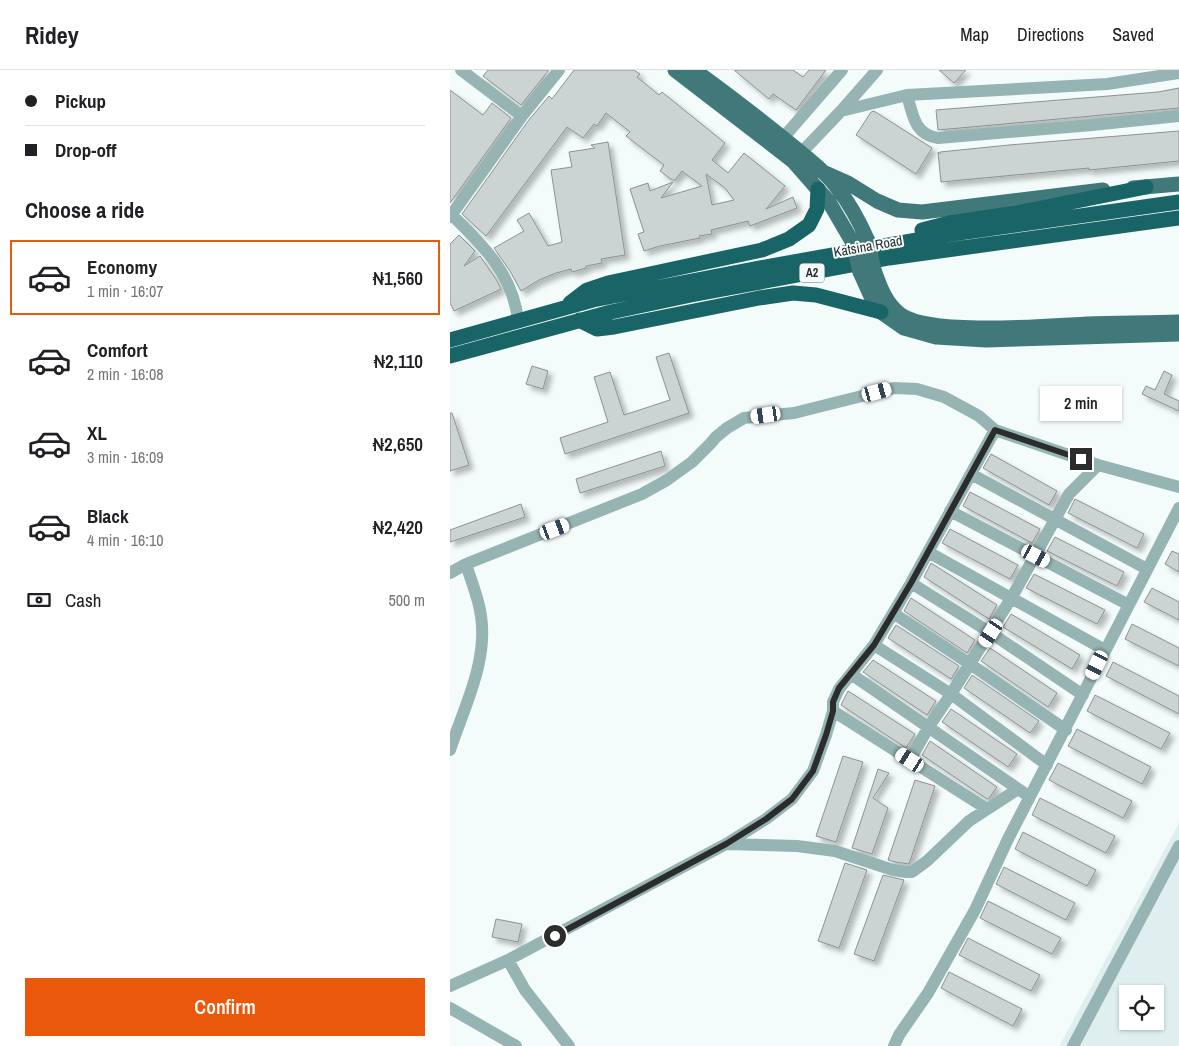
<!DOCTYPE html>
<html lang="en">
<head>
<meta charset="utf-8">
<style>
	body { margin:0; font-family:"Archivo Narrow",sans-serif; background:#f2f2f2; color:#202124; height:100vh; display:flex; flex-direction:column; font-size:19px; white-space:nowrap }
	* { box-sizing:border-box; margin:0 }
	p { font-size:16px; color:#757577 }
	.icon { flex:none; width:28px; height:28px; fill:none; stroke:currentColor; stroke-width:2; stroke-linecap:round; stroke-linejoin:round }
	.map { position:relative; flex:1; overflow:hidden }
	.sheet { display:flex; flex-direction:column; background:#fff; width:450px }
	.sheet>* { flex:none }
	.guide { display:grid; align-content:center; height:110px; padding:0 25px; background:#fff }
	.fabs { position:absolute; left:669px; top:915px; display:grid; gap:10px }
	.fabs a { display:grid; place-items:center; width:45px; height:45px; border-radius:0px; background:#fff; box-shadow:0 1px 4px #0004; font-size:25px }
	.end { position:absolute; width:22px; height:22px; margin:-11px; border:6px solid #2b2d2d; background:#fff; box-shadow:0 0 0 2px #fff }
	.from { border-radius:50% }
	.bubble { position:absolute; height:35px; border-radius:0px; background:#fff; box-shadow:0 1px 4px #0004; font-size:16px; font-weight:600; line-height:35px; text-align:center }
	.car { position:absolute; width:15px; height:30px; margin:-15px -8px; border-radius:6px; box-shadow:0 0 4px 1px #0007; background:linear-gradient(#fff 24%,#345 0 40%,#fff 0 76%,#345 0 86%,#fff 0) }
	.guide b { display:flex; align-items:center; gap:18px; height:48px; font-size:19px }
	.guide b+b { border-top:1px solid #e0e0e0 }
	.guide i { width:12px; height:12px; background:#202124 }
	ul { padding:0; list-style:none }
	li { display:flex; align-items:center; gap:15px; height:75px; margin:0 10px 8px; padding:0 15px; border:2px solid transparent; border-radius:0px }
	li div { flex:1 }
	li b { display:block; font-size:19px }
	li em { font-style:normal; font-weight:600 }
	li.current { border-color:#ea580c }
	li>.icon { width:45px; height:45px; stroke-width:1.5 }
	h2 { padding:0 25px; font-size:22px; line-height:60px }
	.pay { display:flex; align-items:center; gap:12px; height:55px; padding:0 25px; font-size:19px }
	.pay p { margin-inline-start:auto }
	.cta { display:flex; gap:10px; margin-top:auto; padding:10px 25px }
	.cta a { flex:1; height:58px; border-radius:0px; background:#ea580c; color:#fff; font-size:20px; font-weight:600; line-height:58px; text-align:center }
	header { display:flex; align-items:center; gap:30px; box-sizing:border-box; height:70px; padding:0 25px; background:#fff; border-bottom:1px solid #e0e0e0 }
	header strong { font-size:24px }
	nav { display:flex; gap:28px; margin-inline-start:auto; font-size:18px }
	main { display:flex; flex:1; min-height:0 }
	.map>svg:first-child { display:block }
	.built { fill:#dfeff0; fill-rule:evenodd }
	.building { fill:#ccd3d3; stroke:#8c9293; fill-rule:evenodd; filter:url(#shadow) }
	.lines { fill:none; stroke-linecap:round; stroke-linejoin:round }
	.minor { stroke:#97b4b4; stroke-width:12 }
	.major { stroke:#41797a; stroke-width:15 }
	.highway { stroke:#196466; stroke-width:15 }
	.major-bridge { stroke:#41797a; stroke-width:15 }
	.route { stroke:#2b2d2d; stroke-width:6 }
	.labels { text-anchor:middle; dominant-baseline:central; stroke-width:4; stroke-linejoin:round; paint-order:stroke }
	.shield { fill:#f4fbfb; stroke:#676b6b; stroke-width:1 }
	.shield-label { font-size:12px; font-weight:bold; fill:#2b2d2d }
	.street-label { font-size:14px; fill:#2b2d2d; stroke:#f4fbfb }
</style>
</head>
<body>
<header>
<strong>Ridey</strong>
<nav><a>Map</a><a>Directions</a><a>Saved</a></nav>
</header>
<main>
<section class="sheet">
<div class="guide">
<b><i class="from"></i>Pickup</b>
<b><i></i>Drop-off</b>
</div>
<h2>Choose a ride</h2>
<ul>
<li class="current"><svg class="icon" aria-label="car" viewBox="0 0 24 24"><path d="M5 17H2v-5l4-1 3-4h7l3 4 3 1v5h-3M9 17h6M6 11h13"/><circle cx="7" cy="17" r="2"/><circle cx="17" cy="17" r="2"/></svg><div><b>Economy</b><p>1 min · 16:07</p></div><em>₦1,560</em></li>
<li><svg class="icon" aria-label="car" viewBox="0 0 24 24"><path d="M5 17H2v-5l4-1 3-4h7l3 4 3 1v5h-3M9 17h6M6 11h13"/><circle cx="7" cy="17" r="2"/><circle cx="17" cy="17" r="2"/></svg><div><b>Comfort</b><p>2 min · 16:08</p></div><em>₦2,110</em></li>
<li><svg class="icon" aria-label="car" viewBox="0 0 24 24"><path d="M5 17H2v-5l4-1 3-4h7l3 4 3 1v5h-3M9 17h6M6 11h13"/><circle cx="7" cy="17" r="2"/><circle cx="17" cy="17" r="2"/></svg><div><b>XL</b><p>3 min · 16:09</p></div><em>₦2,650</em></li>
<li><svg class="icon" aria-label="car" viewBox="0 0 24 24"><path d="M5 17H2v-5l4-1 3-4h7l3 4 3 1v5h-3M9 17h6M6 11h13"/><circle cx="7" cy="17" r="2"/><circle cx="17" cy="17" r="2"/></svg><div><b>Black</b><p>4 min · 16:10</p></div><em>₦2,420</em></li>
</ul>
<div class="pay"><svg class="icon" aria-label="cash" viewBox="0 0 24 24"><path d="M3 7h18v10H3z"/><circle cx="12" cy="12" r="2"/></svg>Cash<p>500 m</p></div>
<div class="cta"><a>Confirm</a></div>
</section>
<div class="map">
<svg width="729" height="976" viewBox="0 0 729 976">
	<defs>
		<filter id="shadow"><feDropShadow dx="4.5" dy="4.5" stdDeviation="2.5" flood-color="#0004"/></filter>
	</defs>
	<rect width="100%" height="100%" fill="#f4fbfb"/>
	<!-- built -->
	<path class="built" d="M 729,753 L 729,976 L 609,976 L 611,973 ZM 678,924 L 705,924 L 705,951 L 678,951 Z"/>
	<!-- building -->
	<path class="building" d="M 38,0 L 99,0 L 71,35 L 33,6 Z
		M 124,0 L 184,0 L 190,4 L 187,7 L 209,25 L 212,22 L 275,73 L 262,90 L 278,103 L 294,83 L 335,116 L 316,139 L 343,127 L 347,138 L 300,156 L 298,151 L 261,160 L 262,164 L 249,166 L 250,168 L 210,176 L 194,181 L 188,164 L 194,162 L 180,119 L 198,113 L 200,121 L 223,112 L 211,128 L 252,116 L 232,101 L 225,110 L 222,110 L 210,101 L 214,95 L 176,66 L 180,62 L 156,43 L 147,56 L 144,54 L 133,68 L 117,57 L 36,166 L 12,144 L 78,51 L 99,26 L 102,29 ZM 256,104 L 275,118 L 284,130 L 262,135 Z
		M 284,0 L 343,0 L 353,7 L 359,0 L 376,0 L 346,40 L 323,24 L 319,29 Z
		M 489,0 L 516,0 L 504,13 Z
		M 729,18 L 729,38 L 488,60 L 486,40 L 708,22 Z
		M 0,20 L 33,45 L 42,33 L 61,48 L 0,133 Z
		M 424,41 L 482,78 L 466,104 L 406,65 L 421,42 Z
		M 729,61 L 729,91 L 639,100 L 639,98 L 491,112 L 488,82 L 490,84 L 490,82 L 559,75 Z
		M 158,72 L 175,185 L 151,189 L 152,193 L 136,196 L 136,198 L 122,202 L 121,199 L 106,203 L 89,210 L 71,221 L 60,201 L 44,178 L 74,161 L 67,150 L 79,143 L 98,176 L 112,172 L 101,100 L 122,97 L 119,82 L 145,78 L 141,75 Z
		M 9,165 L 25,181 L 14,196 L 30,186 L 46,209 L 51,219 L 4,241 L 0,233 L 0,174 Z
		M 219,283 L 239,343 L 115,384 L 110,368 L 158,352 L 144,307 L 160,302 L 174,345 L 220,330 L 206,287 Z
		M 82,296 L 98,301 L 93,319 L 76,314 Z
		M 714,301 L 722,305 L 714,324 L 729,331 L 729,341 L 692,324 L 696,316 L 705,320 Z
		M 0,343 L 2,343 L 19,395 L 0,401 Z
		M 211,381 L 215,396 L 130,423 L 126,409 Z
		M 541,384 L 607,421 L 599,435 L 533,398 Z
		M 520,422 L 590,459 L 582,473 L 513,436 Z
		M 625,429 L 694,464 L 687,478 L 618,443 Z
		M 71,434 L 75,447 L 0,472 L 0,460 Z
		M 500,459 L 568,495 L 560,509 L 492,473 Z
		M 605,467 L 674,502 L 667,516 L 597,481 Z
		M 722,481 L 729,484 L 729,502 L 715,494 Z
		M 481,493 L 547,535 L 539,549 L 474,507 Z
		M 584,504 L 655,540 L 647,554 L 576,518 Z
		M 702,518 L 729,532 L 729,550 L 694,532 Z
		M 461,528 L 525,570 L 517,583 L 454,541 Z
		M 561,544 L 630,585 L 622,599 L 553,557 Z
		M 682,554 L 729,578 L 729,596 L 675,569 Z
		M 446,555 L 509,596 L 501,609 L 438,568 Z
		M 540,578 L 607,623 L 598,637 L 531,591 Z
		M 423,590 L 486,631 L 477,645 L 413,602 Z
		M 663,592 L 729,626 L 729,644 L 656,606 Z
		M 522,605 L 589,651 L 580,663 L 514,618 Z
		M 398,621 L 465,664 L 456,678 L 391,635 Z
		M 645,625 L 720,663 L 711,679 L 637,641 Z
		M 501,639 L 567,684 L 558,697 L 492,652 Z
		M 627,659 L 701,697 L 692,714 L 618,676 Z
		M 480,671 L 547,717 L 539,728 L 537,729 L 472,685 Z
		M 393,686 L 413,692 L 386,772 L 366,766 Z
		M 608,693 L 682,731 L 673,748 L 599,710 Z
		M 428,699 L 439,703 L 423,728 L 438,738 L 422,784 L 402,778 Z
		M 465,710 L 485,716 L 459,794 L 445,792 L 438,790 Z
		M 590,728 L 665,766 L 656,783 L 582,745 Z
		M 573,762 L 646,800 L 637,816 L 565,779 Z
		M 395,793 L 417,800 L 389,878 L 368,871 Z
		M 554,797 L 625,833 L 616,850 L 546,814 Z
		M 433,805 L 454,810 L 424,891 L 404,884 Z
		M 538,831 L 611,868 L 602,884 L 530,848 Z
		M 46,849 L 72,854 L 68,872 L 42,867 Z
		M 518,868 L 590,905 L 581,921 L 509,885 Z
		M 499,902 L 572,939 L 563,956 L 491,918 Z"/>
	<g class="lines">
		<!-- minor -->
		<path class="minor" d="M 11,0 L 72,46
			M 457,25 C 463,45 464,64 488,68 L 642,55 L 729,46
			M 391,41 L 457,25 L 657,14 L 729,3
			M 333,68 L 392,0
			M 351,83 L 391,41 L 427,0
			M 2,145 C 33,175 63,205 68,250
			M 0,147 L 72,46 L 109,0
			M 521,404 L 697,499
			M 500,441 L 679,535
			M 478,482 L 655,580
			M 0,503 L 16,494 L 192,424 L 217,410 L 242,392 L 260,374 L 266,367 L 277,358 L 294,348 L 344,343 L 444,318 L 467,319 L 494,327 L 529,346 L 545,360 L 648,395 L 729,417
			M 461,513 L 541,563 L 633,625
			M 443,543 L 520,594 L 616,660
			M 424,575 L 501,624 L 597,695
			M 401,604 L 574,723
			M 383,641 L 537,739
			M 0,680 C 14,637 38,592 31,546 C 29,529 21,511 16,494
			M 460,690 L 478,658 L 501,624 L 562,527 L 619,424 L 648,395
			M 276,774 L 347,776 L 385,781 L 443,800 L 456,802 L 462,802 L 477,791 L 519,751 L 568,719
			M 58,890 L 75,920 L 119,976
			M 0,916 L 58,890 L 276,774 L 316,749 L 342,729 L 363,701 L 376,665 L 383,641 L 383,632 L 389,619 L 424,575 L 461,513 L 545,360
			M 0,938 L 66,976
			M 444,976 L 449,965 L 478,923 L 525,840 L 558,769 L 729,438
			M 623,976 L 729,776"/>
		<!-- major -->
		<path class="major" d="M 225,0 L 343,91 L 379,132 L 403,173
			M 244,0 C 276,23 307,47 338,72 C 355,86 375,101 388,119 C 401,135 410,153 418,171
			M 371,101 L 398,113 L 427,131 L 448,140 L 472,142 L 653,120
			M 683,118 L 729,114
			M 424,200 C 430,217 436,234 451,245 C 482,266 597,256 637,254 C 668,253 698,253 729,252
			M 410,202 L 423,231 L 431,242 L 454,258 L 486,267 L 536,270 L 729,264"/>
		<!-- highway -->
		<path class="highway" d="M 472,160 L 499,153 L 567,143 L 696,117
			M 120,233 L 137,220 L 158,213 L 312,180 L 339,169 L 359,155 L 367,139 L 368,119
			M 129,250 L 147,259 L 164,257 L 309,228 L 343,223 L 366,225 L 431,242
			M 0,270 L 143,230 L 304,199 L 495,165 L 729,132
			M 0,286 L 161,242 L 241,225 L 439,188 L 729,148"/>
		<!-- major-bridge -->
		<path class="major-bridge" d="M 418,171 L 424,200
			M 403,173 L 410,202"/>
	</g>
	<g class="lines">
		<!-- route -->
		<path class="route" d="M 105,866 L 276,774 L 316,749 L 342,729 L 363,701 L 376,665 L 383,641 L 383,632 L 389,618 L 424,575 L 461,513 L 545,360 L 631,389"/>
	</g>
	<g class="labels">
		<!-- shield labels -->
		<rect class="shield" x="349.5" y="193.5" width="25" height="19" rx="4"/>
		<g class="shield-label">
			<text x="362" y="203">A2</text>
		</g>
		<!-- street labels -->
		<g class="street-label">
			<text transform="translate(418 176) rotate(-10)">Katsina Road</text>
		</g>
	</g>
</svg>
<div class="fabs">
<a><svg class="icon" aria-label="locate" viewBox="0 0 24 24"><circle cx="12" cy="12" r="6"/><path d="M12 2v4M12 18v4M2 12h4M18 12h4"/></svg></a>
</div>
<i class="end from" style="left:105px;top:866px"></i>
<i class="end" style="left:631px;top:389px"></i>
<div class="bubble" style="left:590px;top:316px;width:82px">2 min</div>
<i class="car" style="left:427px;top:322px;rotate:75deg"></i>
<i class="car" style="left:316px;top:345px;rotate:262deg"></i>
<i class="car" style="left:105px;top:459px;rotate:69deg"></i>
<i class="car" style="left:586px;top:486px;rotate:118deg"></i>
<i class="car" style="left:541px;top:563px;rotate:213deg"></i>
<i class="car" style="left:647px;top:595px;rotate:206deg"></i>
<i class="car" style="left:460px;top:690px;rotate:303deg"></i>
</div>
</main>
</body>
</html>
